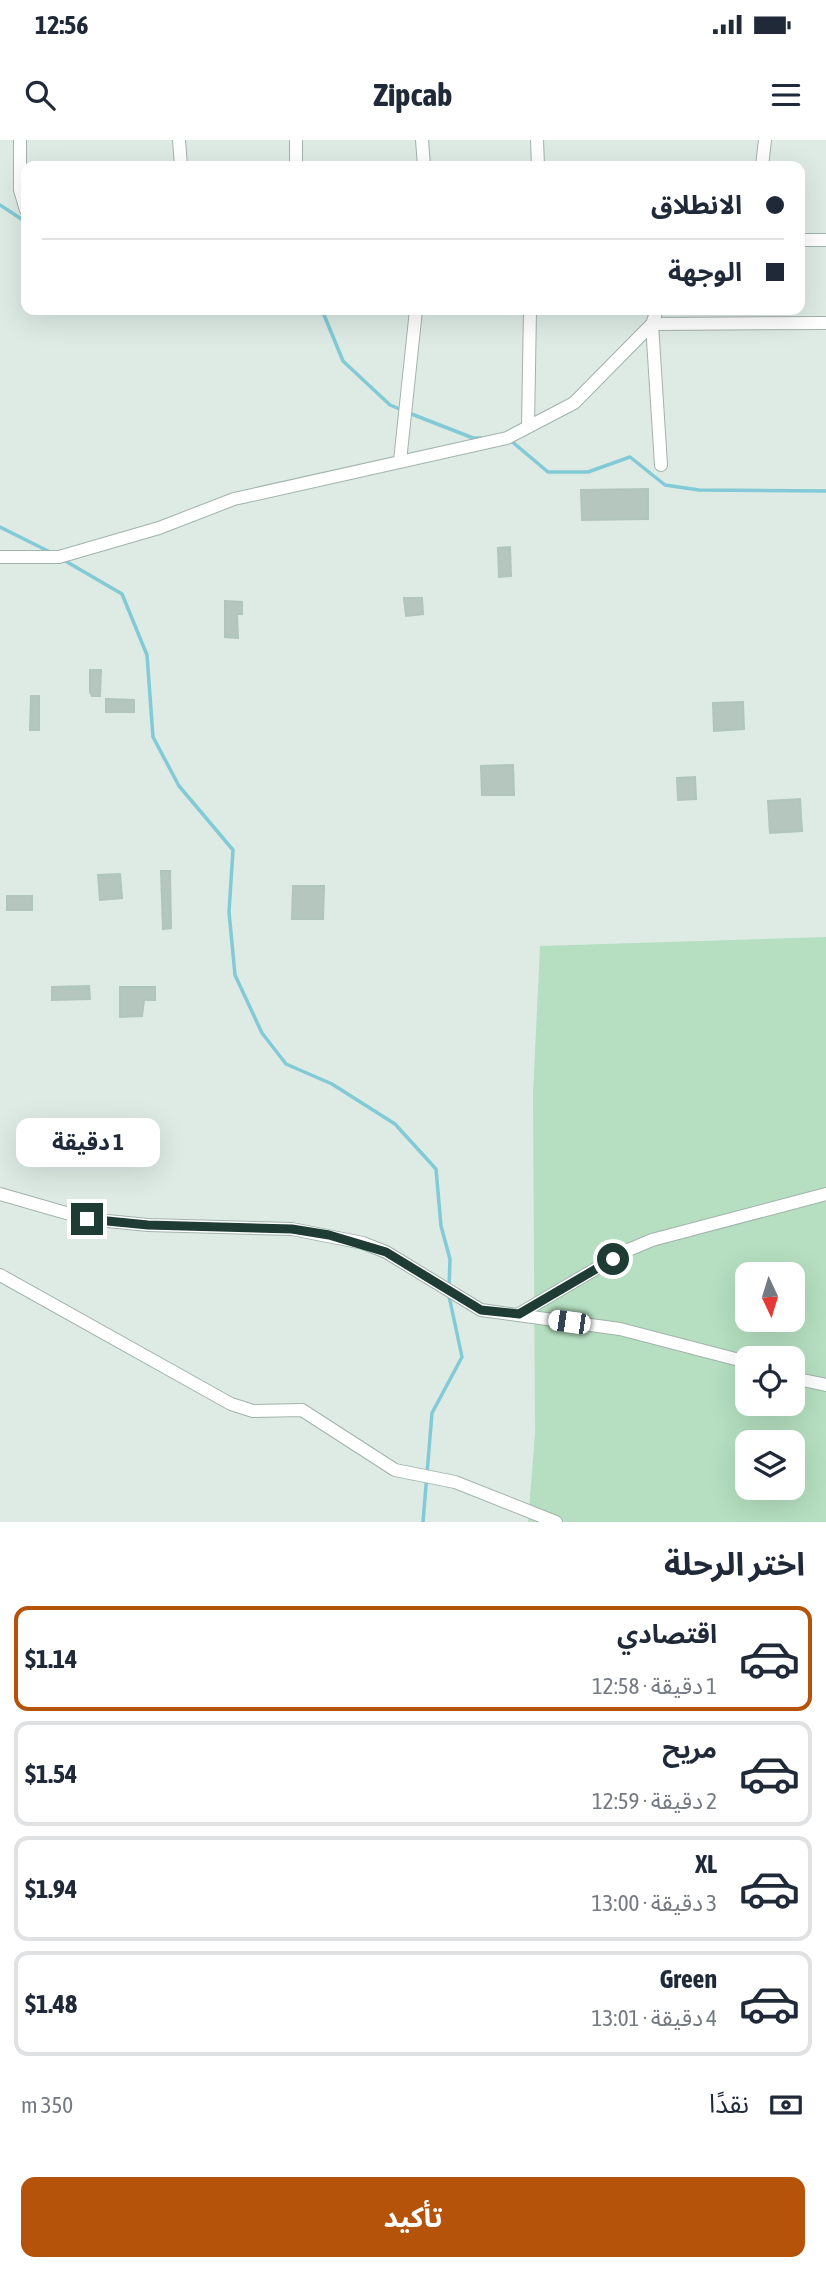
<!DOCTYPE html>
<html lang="ar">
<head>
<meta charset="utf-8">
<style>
	body { margin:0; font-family:"Asap Condensed","Noto Sans Arabic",sans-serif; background:#f6f6f7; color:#1f2937; direction:rtl; height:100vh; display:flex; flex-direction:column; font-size:26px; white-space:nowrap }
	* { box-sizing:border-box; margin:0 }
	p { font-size:23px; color:#747a83 }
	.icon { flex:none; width:38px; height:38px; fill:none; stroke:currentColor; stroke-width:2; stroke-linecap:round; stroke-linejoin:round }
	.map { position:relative; height:1382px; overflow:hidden; direction:ltr }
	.details { display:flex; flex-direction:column; background:#fff; flex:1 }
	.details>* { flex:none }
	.guide { position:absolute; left:21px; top:21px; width:784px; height:154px; border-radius:14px; box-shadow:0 7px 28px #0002; direction:rtl; display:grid; align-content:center; height:154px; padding:0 21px; background:#fff }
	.needle { width:46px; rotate:176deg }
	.tools { position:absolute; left:735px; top:1122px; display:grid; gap:14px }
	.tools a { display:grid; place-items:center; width:70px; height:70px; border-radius:14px; background:#fff; box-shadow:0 7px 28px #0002; font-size:35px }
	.end { position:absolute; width:32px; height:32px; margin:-16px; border:9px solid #1e3c34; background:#fff; box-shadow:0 0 0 4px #fff }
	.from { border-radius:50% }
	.bubble { position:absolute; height:49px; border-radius:14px; background:#fff; box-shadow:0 7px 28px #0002; font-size:23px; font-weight:700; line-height:49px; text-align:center; direction:rtl }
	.car { position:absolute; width:21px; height:42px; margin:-21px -10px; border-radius:9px; box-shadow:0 0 5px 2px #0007; background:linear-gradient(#fff 24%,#345 0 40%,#fff 0 76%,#345 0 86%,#fff 0) }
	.guide b { display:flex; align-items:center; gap:24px; height:66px; font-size:26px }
	.guide b+b { border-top:2px solid #e0e1e3 }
	.guide i { width:18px; height:18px; background:#1f2937 }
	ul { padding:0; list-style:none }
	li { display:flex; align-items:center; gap:21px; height:105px; margin:0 14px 10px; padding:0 7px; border:4px solid #e0e1e3; border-radius:14px }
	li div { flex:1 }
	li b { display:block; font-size:26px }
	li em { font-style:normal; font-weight:700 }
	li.selected { border-color:#b45309 }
	li>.icon { width:63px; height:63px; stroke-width:1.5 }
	h2 { padding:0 21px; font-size:32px; line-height:84px }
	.pay { display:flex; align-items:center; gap:18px; height:77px; padding:0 21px; font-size:26px }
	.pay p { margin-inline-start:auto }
	.primary-button { display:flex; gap:14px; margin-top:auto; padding:14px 21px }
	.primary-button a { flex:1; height:80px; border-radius:14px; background:#b45309; color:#fff; font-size:28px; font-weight:700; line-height:80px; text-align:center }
	.status { display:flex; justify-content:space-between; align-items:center; height:49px; padding:0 35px; background:#fff; direction:ltr }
	.status svg { height:19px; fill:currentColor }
	header { display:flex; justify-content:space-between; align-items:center; height:91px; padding:0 21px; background:#fff; font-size:32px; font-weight:700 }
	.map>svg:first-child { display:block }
	.green { fill:#b5dfc0; fill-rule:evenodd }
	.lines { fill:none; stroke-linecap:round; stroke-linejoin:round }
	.stream { stroke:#81cad6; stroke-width:3.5 }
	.building { fill:#b4c6be; stroke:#b0c5bc; stroke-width:2 }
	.street-casing { stroke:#a1b3ac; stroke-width:14 }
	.street { stroke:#fff; stroke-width:12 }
	.route { stroke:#1e3c34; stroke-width:9 }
</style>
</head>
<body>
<div class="status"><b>12:56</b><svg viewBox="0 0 49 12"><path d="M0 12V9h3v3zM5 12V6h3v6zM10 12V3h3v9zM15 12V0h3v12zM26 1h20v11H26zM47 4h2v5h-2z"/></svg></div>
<header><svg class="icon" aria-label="menu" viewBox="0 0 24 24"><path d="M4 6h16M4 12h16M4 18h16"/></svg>Zipcab<svg class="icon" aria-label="search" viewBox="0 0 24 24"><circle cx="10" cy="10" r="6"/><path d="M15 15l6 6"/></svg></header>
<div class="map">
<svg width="826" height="1382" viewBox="0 0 826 1382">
	<rect width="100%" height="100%" fill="#deebe5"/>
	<!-- green -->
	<path class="green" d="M 826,797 L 826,1382 L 528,1382 L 535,1293 L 533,954 L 540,806 ZM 747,1134 L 793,1134 L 793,1180 L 747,1180 ZM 747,1218 L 793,1218 L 793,1264 L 747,1264 ZM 747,1302 L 793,1302 L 793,1348 L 747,1348 Z"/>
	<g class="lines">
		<!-- stream -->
		<path class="stream" d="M 0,65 L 26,82
			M 322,170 L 343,221 L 390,265 L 402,270
			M 409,273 L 473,298 L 481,298
			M 509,299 L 548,332 L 588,332 L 630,317 L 665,345 L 699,350 L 826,351
			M 0,387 L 50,412
			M 62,419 L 122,454 L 147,515 L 153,597 L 179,646 L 233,710 L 229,772 L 235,835 L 262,893 L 286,924 L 332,944 L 395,984 L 436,1029 L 441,1086 L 450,1119 L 449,1148
			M 423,1382 L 432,1273 L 462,1217 L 449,1156"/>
	</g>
	<!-- building -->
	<path class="building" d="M 648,349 L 648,379 L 582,380 L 581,350 Z
		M 510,407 L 511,436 L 499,437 L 498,408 Z
		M 404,458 L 422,458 L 423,474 L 406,476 Z
		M 225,461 L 242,462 L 242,474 L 237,474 L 238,498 L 225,497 Z
		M 90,530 L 101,530 L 100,556 L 92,556 L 90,552 Z
		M 31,556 L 39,556 L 39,590 L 30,590 Z
		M 106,559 L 134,560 L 134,572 L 106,572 Z
		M 743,562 L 744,589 L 714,591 L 713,563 Z
		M 513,625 L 514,655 L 482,655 L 481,626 Z
		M 695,637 L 696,659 L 678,660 L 677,638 Z
		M 800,659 L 802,691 L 770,693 L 768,661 Z
		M 161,731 L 170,731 L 171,788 L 163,789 Z
		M 120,734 L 122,758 L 100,760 L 98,735 Z
		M 293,746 L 324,746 L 323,779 L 292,779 Z
		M 7,756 L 32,756 L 32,770 L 7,770 Z
		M 89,846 L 90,859 L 52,860 L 52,847 Z
		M 120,847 L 155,847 L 155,860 L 144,860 L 142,876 L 120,877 Z"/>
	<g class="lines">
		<!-- street casing -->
		<g class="street-casing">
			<path id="street" d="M 20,0 L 20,50 L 26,70
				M 179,0 L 181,26
				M 296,0 L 296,26
				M 422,0 L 424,26
				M 537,0 L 538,26
				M 762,26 L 765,0
				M 800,100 L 826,100
				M 657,170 L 652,184 L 661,325
				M 528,287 L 530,170
				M 400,321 L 416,170
				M 0,417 L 59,417 L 159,388 L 234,359 L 507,298 L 574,263 L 652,184 L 826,183
				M 0,1054 L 87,1079 L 148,1085 L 292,1089 L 363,1103 L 386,1112 L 481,1170 L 620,1189 L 747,1222
				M 0,1135 L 231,1264 L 253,1271 L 302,1270 L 395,1330 L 455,1342 L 556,1382
				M 519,1174 L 626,1111 L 652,1100 L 826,1054
				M 793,1238 L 826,1245"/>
		</g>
		<!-- street -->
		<use href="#street" class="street"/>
	</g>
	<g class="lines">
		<!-- route -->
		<path class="route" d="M 87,1079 L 148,1085 L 292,1089 L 329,1095 L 386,1112 L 481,1170 L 519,1174 L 613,1119"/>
	</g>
</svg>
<div class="tools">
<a><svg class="needle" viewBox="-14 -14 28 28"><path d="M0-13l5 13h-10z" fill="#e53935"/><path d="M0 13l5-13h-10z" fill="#747a83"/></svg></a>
<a><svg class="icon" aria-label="locate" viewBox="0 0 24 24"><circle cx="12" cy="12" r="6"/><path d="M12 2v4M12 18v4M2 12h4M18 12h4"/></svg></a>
<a><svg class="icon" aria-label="layers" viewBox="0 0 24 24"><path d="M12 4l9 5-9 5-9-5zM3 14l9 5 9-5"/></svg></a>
</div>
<i class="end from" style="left:613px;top:1119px"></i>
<i class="end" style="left:87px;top:1079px"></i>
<div class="bubble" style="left:16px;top:978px;width:144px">1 دقيقة</div>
<i class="car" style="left:569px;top:1182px;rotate:278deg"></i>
<div class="guide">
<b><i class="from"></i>الانطلاق</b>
<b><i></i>الوجهة</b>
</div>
</div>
<section class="details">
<h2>اختر الرحلة</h2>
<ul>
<li class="selected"><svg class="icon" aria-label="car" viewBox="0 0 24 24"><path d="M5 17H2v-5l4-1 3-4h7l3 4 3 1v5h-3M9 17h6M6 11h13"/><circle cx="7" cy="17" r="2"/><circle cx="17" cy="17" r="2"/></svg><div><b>اقتصادي</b><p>1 دقيقة · 12:58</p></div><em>$1.14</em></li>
<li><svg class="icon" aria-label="car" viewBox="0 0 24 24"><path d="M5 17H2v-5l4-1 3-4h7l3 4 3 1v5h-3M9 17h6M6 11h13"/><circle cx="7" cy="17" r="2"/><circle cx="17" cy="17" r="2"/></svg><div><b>مريح</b><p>2 دقيقة · 12:59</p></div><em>$1.54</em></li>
<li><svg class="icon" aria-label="car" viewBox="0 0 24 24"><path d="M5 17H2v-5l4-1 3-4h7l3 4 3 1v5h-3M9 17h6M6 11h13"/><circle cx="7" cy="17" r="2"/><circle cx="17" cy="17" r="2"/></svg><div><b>XL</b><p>3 دقيقة · 13:00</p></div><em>$1.94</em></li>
<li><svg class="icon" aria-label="car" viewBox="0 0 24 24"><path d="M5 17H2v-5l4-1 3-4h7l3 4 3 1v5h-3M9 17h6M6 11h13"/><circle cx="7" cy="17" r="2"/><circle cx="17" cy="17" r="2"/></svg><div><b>Green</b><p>4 دقيقة · 13:01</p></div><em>$1.48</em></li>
</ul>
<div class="pay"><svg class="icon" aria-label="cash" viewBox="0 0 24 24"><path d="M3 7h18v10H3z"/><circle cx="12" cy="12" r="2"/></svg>نقدًا<p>350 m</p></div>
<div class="primary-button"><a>تأكيد</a></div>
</section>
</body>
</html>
